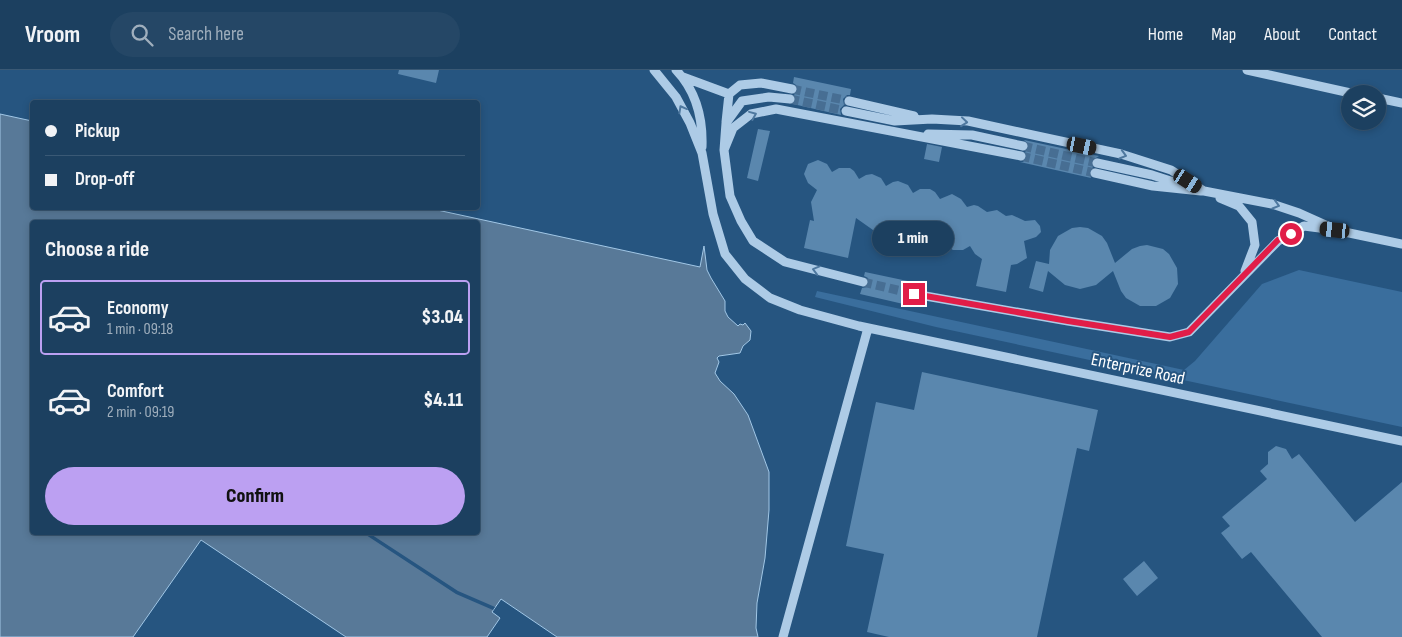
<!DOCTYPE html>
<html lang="en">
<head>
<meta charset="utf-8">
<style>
	body { margin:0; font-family:"Sofia Sans Condensed",sans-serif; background:#254766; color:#f1f3f6; height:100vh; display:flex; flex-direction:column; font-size:19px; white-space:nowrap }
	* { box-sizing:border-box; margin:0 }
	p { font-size:16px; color:#a0afbd }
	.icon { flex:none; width:28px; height:28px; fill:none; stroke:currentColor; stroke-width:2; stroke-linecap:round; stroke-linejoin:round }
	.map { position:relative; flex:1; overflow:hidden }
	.panel { position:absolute; left:30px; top:150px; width:450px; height:315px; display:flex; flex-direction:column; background:#1c4060; border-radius:5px; box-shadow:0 2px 8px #0003,0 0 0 1px #3a5975 }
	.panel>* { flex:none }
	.guide { position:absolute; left:30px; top:30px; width:450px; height:110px; border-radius:5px; box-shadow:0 2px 8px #0003,0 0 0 1px #3a5975; display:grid; align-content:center; height:110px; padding:0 15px; background:#1c4060 }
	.controls { position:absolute; left:1341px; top:15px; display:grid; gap:10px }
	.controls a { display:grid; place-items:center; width:45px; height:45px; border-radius:50%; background:#1c4060; box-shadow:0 2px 8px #0003,0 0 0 1px #3a5975; font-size:25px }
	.end { position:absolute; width:22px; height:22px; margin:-11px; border:6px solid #e11d48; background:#fff; box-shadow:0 0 0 2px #fff }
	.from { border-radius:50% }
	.bubble { position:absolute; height:35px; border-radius:18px; background:#1c4060; box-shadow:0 2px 8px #0003,0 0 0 1px #3a5975; font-size:16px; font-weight:800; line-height:35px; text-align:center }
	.car { position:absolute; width:15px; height:30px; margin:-15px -8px; border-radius:6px; box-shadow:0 0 4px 1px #0007; background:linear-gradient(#222 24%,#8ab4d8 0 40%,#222 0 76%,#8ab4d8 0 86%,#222 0) }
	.guide b { display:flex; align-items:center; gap:18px; height:48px; font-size:19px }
	.guide b+b { border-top:1px solid #3a5975 }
	.guide i { width:12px; height:12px; background:#f1f3f6 }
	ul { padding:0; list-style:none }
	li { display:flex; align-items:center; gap:15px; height:75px; margin:0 10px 8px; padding:0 5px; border:2px solid transparent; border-radius:5px }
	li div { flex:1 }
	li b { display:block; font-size:19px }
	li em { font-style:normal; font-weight:800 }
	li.on { border-color:#bca0f2 }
	li>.icon { width:45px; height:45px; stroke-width:1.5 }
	h2 { padding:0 15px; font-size:22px; line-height:60px }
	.cta { display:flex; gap:10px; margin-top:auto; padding:10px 15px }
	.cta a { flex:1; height:58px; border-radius:30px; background:#bca0f2; color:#111; font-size:20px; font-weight:800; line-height:58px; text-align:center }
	header { display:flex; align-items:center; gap:30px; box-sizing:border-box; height:70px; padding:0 25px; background:#1c4060; border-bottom:1px solid #3a5975 }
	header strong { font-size:24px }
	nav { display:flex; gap:28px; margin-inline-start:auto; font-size:18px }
	.search { width:350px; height:45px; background:#254766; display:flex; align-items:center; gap:12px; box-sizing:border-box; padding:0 18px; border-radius:28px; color:#a0afbd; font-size:19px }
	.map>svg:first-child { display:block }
	.green { fill:#3a6e9d }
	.water { fill:#587998; stroke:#a1c7e6; fill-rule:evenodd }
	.pier { fill:#265580 }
	.building { fill:#5a87ae }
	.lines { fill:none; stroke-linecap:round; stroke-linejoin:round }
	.minor-tunnel { stroke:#476e93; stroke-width:9; stroke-dasharray:9 4.5; stroke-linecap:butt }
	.minor { stroke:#adcbe6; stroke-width:9 }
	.oneway { stroke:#4e789f }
	.route { stroke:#e11d48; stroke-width:6 }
	.labels { text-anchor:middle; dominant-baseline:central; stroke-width:4; stroke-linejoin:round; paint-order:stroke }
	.street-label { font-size:18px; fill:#fff; stroke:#265580 }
</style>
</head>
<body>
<header>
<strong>Vroom</strong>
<div class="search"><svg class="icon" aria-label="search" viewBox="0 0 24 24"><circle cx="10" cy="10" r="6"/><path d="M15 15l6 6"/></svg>Search here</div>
<nav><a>Home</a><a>Map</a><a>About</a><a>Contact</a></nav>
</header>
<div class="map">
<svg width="1402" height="567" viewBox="0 0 1402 567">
	<rect width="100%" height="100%" fill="#265580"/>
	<!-- green -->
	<path class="green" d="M 1299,200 L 1402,222 L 1402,357 L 936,257 L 815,227 L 817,221 L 1184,300 L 1195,291 L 1262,214 Z"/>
	<!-- water -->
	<path class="water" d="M 0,44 L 32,51 L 32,138 L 428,138 L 700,197 L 704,176 L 707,200 L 711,208 L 725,231 L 725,241 L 728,247 L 738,256 L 740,254 L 743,255 L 745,253 L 751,261 L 750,270 L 743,276 L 740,283 L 719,286 L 717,288 L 719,292 L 715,303 L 720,311 L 734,324 L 748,345 L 769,402 L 769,440 L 765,488 L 757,533 L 756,558 L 758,567 L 557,567 L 501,529 L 492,542 L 500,548 L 487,567 L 346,567 L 201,470 L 133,567 L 0,567 ZM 32,152 L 478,152 L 478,462 L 32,462 Z"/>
	<!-- pier -->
	<path class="pier" d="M 363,463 L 369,463 L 458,521 L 495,537 L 493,540 L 456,524 Z"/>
	<!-- building -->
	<path class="building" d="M 399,0 L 439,0 L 436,13 L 398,4 Z
		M 794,7 L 851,19 L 850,25 L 847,25 L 843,29 L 844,35 L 840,39 L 841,45 L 793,34 L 796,30 L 794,25 L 798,20 L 796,15 L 793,13 Z
		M 758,59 L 770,61 L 758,111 L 747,108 Z
		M 1024,70 L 1099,86 L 1091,91 L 1093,97 L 1089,102 L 1091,108 L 1020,92 L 1023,92 L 1027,88 L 1025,82 L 1029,78 L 1029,75 Z
		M 927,74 L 942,77 L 939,92 L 924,89 Z
		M 818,90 L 827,94 L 832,102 L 839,98 L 850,98 L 854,101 L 859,109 L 866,105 L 872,104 L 881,108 L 886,116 L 893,112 L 898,111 L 908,115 L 913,123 L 920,119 L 930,119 L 935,122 L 940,129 L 952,124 L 961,129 L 967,137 L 974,135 L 978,136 L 987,142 L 997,140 L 1006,146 L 1012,145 L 1025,151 L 1035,150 L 1040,156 L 1041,162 L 1036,167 L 1024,171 L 1027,188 L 1017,194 L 1011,195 L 1006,222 L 976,216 L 982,189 L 975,184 L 970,176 L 963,180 L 953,180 L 948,177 L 944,169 L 936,173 L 931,174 L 922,170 L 917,162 L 904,168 L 895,163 L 890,156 L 883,160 L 873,160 L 856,148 L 848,188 L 804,178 L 810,150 L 814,151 L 811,132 L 817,120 L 808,113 L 804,104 L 808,94 Z
		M 1080,157 L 1088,158 L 1102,166 L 1107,173 L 1115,193 L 1132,179 L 1140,176 L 1147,175 L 1163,179 L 1169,184 L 1177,198 L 1178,214 L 1170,228 L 1156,236 L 1140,236 L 1126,228 L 1121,221 L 1113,201 L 1096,215 L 1080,219 L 1065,215 L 1048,201 L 1043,222 L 1029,218 L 1036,191 L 1049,194 L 1050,180 L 1058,166 L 1072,158 Z
		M 865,202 L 917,213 L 916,218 L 911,218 L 908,222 L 908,227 L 913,230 L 912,236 L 860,224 L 862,218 L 867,217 L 869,213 L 868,208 L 864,206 Z
		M 922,302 L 1098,340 L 1089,381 L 1077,378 L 1037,567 L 889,567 L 867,562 L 884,484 L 846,476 L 876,332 L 914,340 Z
		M 1276,376 L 1286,379 L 1292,389 L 1299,384 L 1355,452 L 1402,412 L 1402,567 L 1322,567 L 1251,482 L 1242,489 L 1221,463 L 1230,456 L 1222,447 L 1267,409 L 1260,401 L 1268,394 L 1268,382 Z
		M 1144,491 L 1158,508 L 1137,526 L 1123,509 Z"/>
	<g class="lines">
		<!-- minor-tunnel -->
		<path class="minor-tunnel" d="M 792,19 L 849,31
			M 790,29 L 846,41
			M 1023,76 L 1097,93
			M 1021,86 L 1095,103
			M 863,212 L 914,224"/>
		<!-- minor -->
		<path class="minor" d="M 654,0 L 676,27 L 690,53 L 702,83 L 713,144 L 725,184 L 745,209 L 770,228 L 800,240 L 859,256 L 1402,371
			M 676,0 C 696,21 703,49 702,77
			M 1247,0 L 1355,24
			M 683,7 L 729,24
			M 1378,28 L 1402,33
			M 790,29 L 769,27 L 742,31 L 726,53 L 724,80 L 730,126 L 741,151 L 753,171 L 785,192 L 863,212
			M 849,31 L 914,46
			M 846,41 L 895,51 L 932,49 L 968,51 L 1121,84 L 1171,100 L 1204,121 L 1272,134 L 1299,143 L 1328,156
			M 726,52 L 729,24 L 740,15 L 761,13 L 792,19
			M 928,64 L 972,65 L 1023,76
			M 724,80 L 733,58 L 751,44 L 776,39 L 1021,86
			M 1097,93 L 1152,105 L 1186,116
			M 1095,103 L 1153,116 L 1201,121
			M 1220,128 L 1239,136 L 1252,152 L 1255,175 L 1245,201
			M 914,224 L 1068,251 L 1170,267 L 1189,262 L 1278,171 L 1304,156 L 1335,160 L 1402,174
			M 783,567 L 868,258"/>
	</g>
	<!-- one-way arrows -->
	<defs><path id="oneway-chevron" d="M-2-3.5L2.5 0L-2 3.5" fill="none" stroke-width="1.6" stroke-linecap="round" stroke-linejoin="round" transform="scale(1.25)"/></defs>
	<g class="oneway">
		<use href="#oneway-chevron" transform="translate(682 39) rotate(-119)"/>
		<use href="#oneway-chevron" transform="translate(753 45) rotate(-22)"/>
		<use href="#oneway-chevron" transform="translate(964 52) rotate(6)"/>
		<use href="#oneway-chevron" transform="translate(1123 85) rotate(16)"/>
		<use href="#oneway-chevron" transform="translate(1276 135) rotate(16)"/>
		<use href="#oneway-chevron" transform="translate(816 200) rotate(-165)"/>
	</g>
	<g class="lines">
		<!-- route -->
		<path class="route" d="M 914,224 L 1068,251 L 1170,267 L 1189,262 L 1278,170 L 1291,164"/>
	</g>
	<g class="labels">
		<!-- street labels -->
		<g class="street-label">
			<text transform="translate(1138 299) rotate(12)">Enterprize Road</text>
		</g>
	</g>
</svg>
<div class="controls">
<a><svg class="icon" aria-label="layers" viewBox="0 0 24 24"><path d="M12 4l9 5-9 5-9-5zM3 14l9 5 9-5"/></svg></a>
</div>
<i class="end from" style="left:1291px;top:164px"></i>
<i class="end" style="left:914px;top:224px"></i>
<div class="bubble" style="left:872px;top:151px;width:82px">1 min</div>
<i class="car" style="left:1082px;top:76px;rotate:102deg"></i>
<i class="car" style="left:1188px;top:111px;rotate:122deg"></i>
<i class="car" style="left:1335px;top:160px;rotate:276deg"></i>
<div class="guide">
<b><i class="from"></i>Pickup</b>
<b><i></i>Drop-off</b>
</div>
<section class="panel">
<h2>Choose a ride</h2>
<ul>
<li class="on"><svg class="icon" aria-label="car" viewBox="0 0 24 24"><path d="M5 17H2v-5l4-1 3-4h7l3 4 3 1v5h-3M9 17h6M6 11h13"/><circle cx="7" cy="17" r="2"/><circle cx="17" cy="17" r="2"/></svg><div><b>Economy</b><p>1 min · 09:18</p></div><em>$3.04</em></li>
<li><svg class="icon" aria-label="car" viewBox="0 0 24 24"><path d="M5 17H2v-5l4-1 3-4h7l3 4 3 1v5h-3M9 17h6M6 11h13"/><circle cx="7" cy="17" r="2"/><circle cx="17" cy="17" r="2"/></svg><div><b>Comfort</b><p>2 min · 09:19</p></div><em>$4.11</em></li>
</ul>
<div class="cta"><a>Confirm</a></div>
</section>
</div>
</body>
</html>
